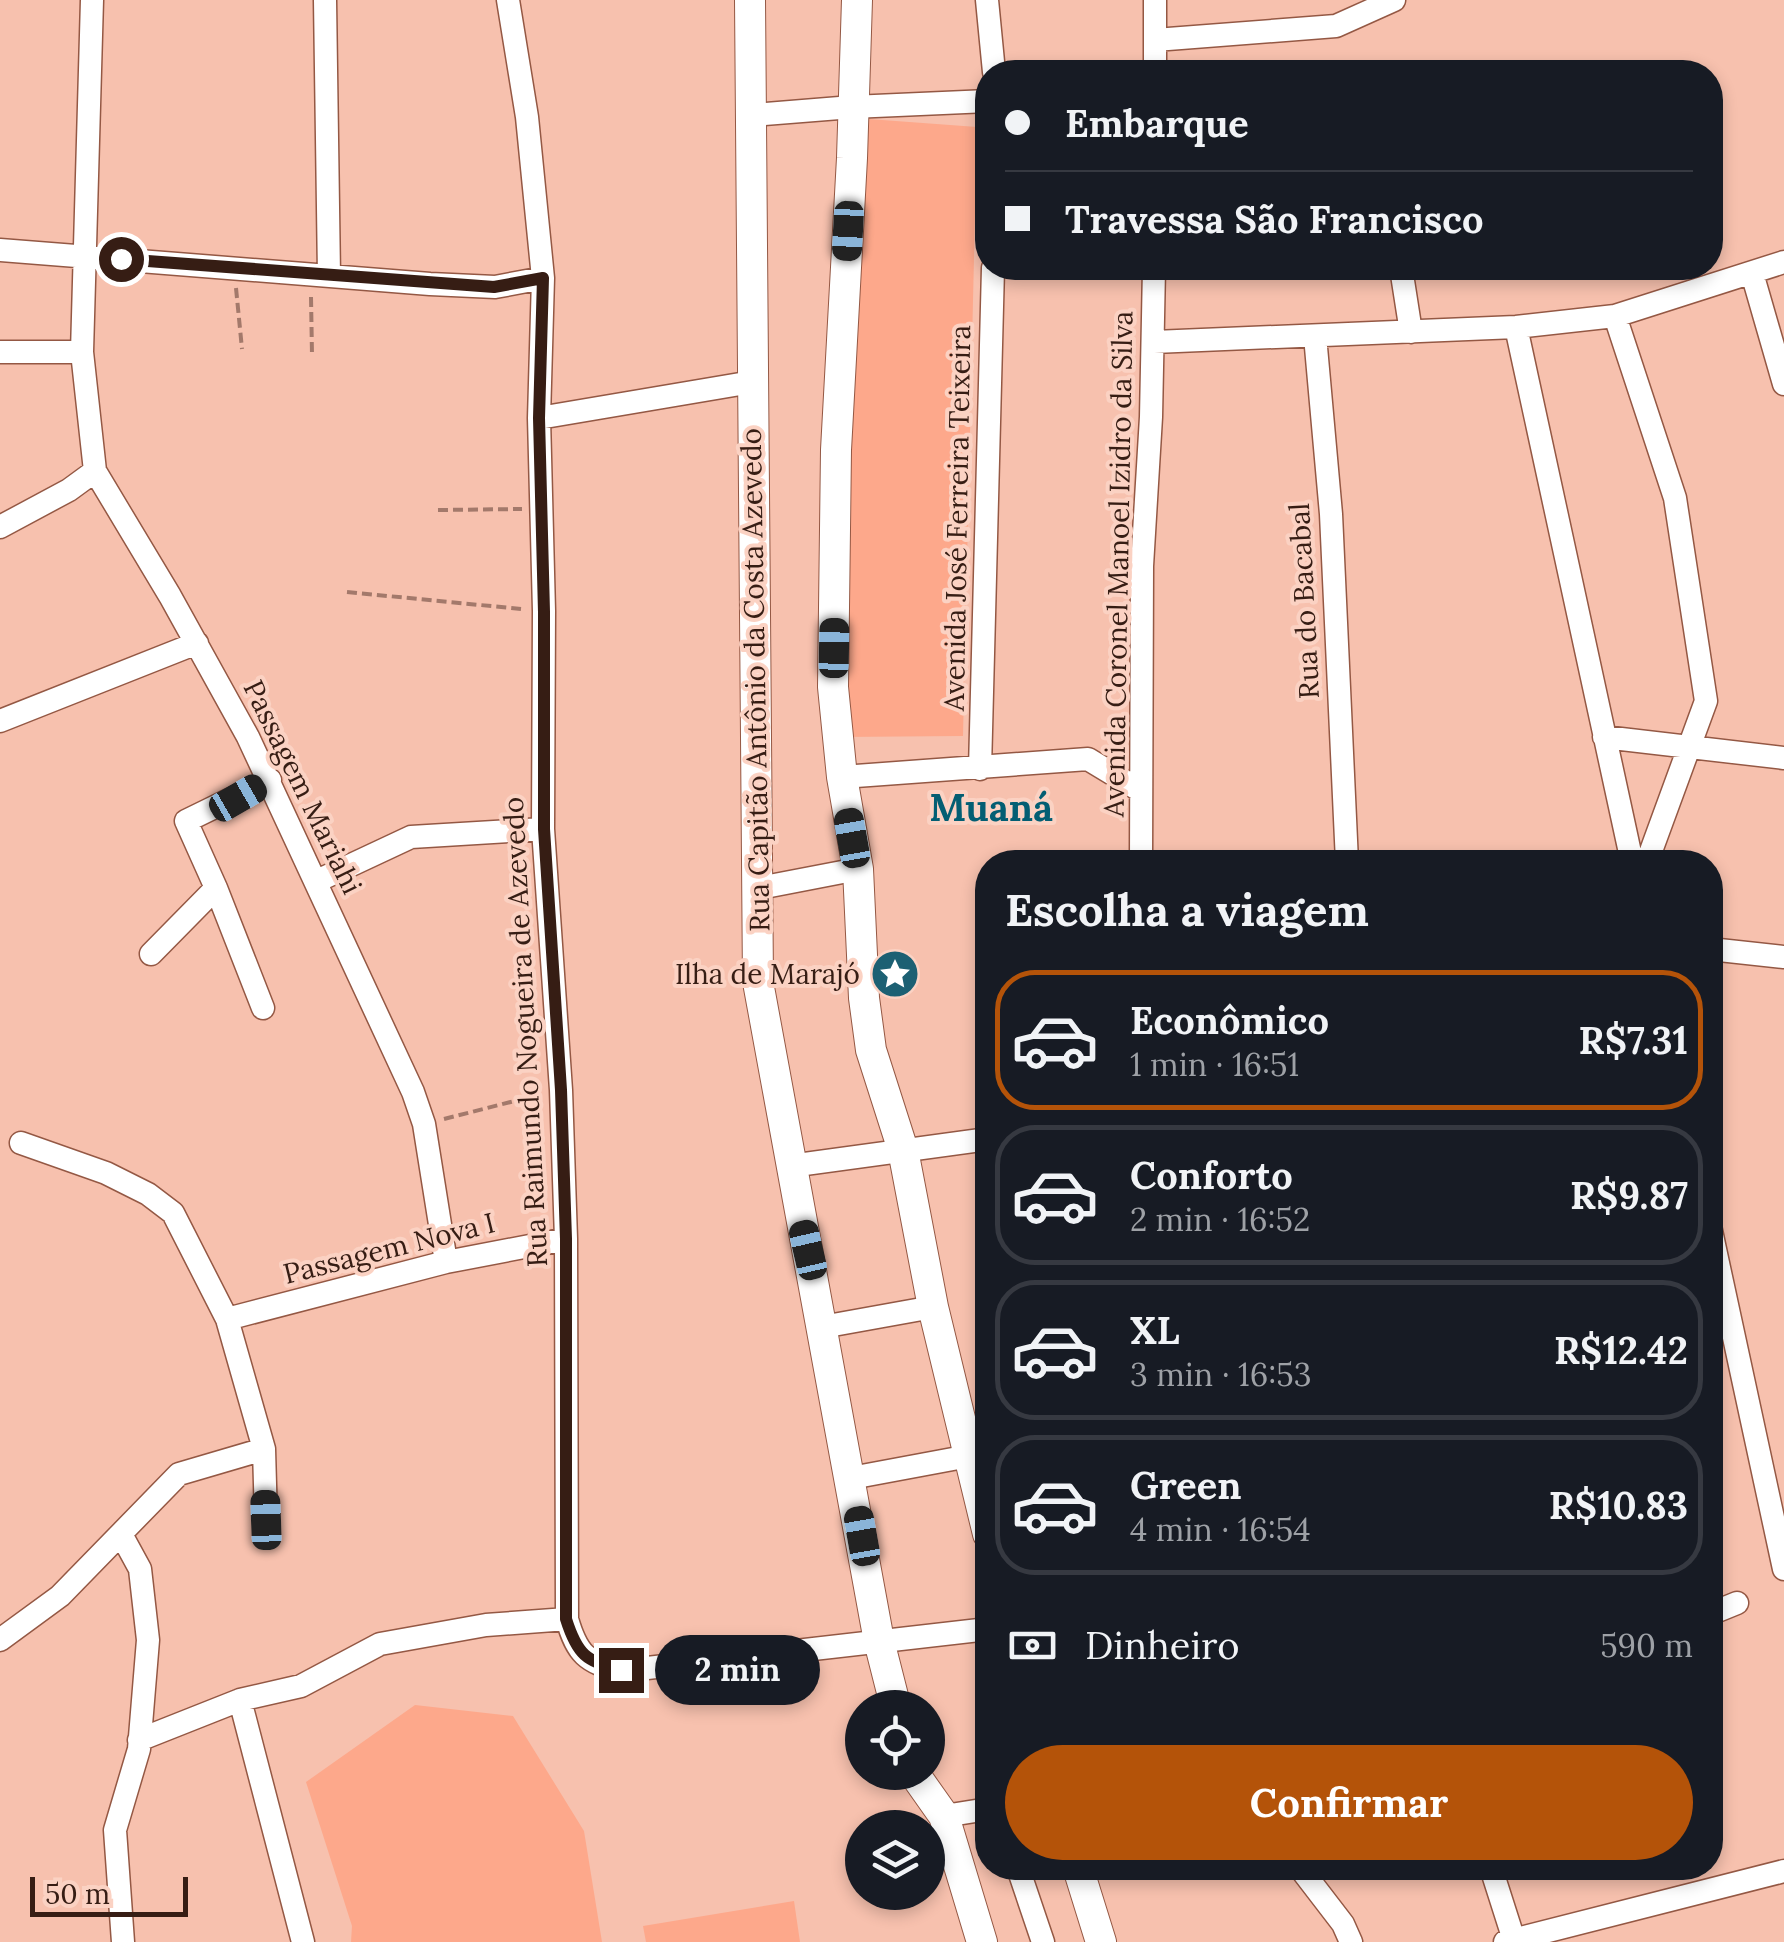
<!DOCTYPE html>
<html lang="pt">
<head>
<meta charset="utf-8">
<style>
	body { margin:0; font-family:Lora,serif; background:#242831; color:#f1f3f6; height:100vh; display:flex; flex-direction:column; font-size:38px; white-space:nowrap }
	* { box-sizing:border-box; margin:0 }
	p { font-size:32px; color:#9ea1a6 }
	.icon { flex:none; width:55px; height:55px; fill:none; stroke:currentColor; stroke-width:2; stroke-linecap:round; stroke-linejoin:round }
	.map { position:relative; flex:1; overflow:hidden }
	.side { position:absolute; left:975px; top:850px; width:748px; height:1030px; display:flex; flex-direction:column; background:#171b24; border-radius:40px; box-shadow:0 5px 15px #0003 }
	.side>* { flex:none }
	.guide { position:absolute; left:975px; top:60px; width:748px; height:220px; border-radius:40px; box-shadow:0 5px 15px #0003; display:grid; align-content:center; height:220px; padding:0 30px; background:#171b24 }
	.tools { position:absolute; left:845px; top:1690px; display:grid; gap:20px }
	.tools a { display:grid; place-items:center; width:100px; height:100px; border-radius:50%; background:#171b24; box-shadow:0 5px 15px #0003; font-size:50px }
	.scale { position:absolute; left:30px; bottom:25px; width:158px; box-sizing:border-box; padding-left:10px; border:5px solid #361d14; border-top:0; font-size:28px; line-height:35px; white-space:nowrap; color:#361d14; -webkit-text-stroke:8px #fbd2c3; paint-order:stroke }
	.end { position:absolute; width:45px; height:45px; margin:-22px; border:12px solid #361d14; background:#fff; box-shadow:0 0 0 5px #fff }
	.from { border-radius:50% }
	.bubble { position:absolute; height:70px; border-radius:35px; background:#171b24; box-shadow:0 5px 15px #0003; font-size:32px; font-weight:800; line-height:70px; text-align:center }
	.car { position:absolute; width:30px; height:60px; margin:-30px -15px; border-radius:12px; box-shadow:0 0 8px 2px #0007; background:linear-gradient(#222 24%,#8ab4d8 0 40%,#222 0 76%,#8ab4d8 0 86%,#222 0) }
	.guide b { display:flex; align-items:center; gap:35px; height:95px; font-size:38px }
	.guide b+b { border-top:2px solid #363941 }
	.guide i { width:25px; height:25px; background:#f1f3f6 }
	ul { padding:0; list-style:none }
	li { display:flex; align-items:center; gap:30px; height:140px; margin:0 20px 15px; padding:0 10px; border:5px solid #363941; border-radius:40px }
	li div { flex:1 }
	li b { display:block; font-size:38px }
	li em { font-style:normal; font-weight:800 }
	li.active { border-color:#b45309 }
	li>.icon { width:90px; height:90px; stroke-width:1.5 }
	h2 { padding:0 30px; font-size:45px; line-height:120px }
	.pay { display:flex; align-items:center; gap:25px; height:110px; padding:0 30px; font-size:38px }
	.pay p { margin-inline-start:auto }
	.primary-button { display:flex; gap:20px; margin-top:auto; padding:20px 30px }
	.primary-button a { flex:1; height:115px; border-radius:60px; background:#b45309; color:#fff; font-size:40px; font-weight:800; line-height:115px; text-align:center }
	.map>svg:first-child { display:block }
	.green { fill:#fda88b }
	.lines { fill:none; stroke-linecap:round; stroke-linejoin:round }
	.street-casing { stroke:#945844; stroke-width:25 }
	.secondary-casing { stroke:#945844; stroke-width:32 }
	.path { stroke:#a3796b; stroke-width:4; stroke-dasharray:10 5; stroke-linecap:butt }
	.street { stroke:#fff; stroke-width:22 }
	.secondary { stroke:#fff; stroke-width:30 }
	.route { stroke:#361d14; stroke-width:12 }
	.labels { text-anchor:middle; dominant-baseline:central; stroke-width:8; stroke-linejoin:round; paint-order:stroke }
	.street-label { font-size:28px; fill:#361d14; stroke:#fbd2c3 }
	.poi-label { font-size:28px; fill:#361d14; stroke:#fbd2c3; text-anchor:end }
	.district-label { font-size:38px; font-weight:bold; fill:#035e73; stroke:#fbd2c3 }
</style>
</head>
<body>
<div class="map">
<svg width="1784" height="1942" viewBox="0 0 1784 1942">
	<rect width="100%" height="100%" fill="#f7c1ae"/>
	<!-- green -->
	<path class="green" d="M 855,118 L 977,127 L 963,736 L 840,737 Z
		M 415,1705 L 513,1716 L 584,1831 L 602,1942 L 351,1942 L 352,1926 L 306,1782 Z
		M 794,1901 L 800,1942 L 646,1942 L 643,1926 Z"/>
	<g class="lines">
		<!-- street casing -->
		<g class="street-casing">
			<path id="street" d="M 92,0 L 82,352 L 95,471 L 170,596 L 248,737 L 413,1092 L 424,1124 L 446,1262
				M 325,0 L 329,276
				M 508,0 L 527,117 L 543,278 L 539,418 L 544,611 L 543,829 L 561,1090 L 566,1239 L 567,1619 C 577,1654 586,1662 621,1671 L 988,1629
				M 987,0 L 994,72
				M 1155,40 L 1336,26 L 1394,0
				M 1155,72 L 1155,0
				M 752,115 L 852,107 L 988,101
				M 0,250 L 430,284 L 495,287 L 543,278
				M 1401,268 L 1411,332
				M 1752,273 L 1784,384
				M 1615,316 L 1675,498 L 1706,701 L 1647,862
				M 1516,327 L 1632,862
				M 1315,336 L 1331,514 L 1347,862
				M 1154,342 L 1516,327 L 1615,316 L 1784,262
				M 0,352 L 82,352
				M 539,418 L 752,382
				M 0,527 L 69,490 L 95,471
				M 0,721 L 197,643
				M 1604,737 L 1784,758
				M 980,769 L 993,268
				M 842,777 L 1088,759 L 1141,791
				M 1141,862 L 1142,566 L 1151,417 L 1154,268
				M 317,881 L 411,837 L 543,829
				M 216,888 L 263,1008
				M 759,888 L 858,869
				M 1710,949 L 1784,957
				M 151,954 L 216,888 L 186,821 L 270,780
				M 21,1143 L 106,1173 L 148,1194 L 173,1213 L 227,1319 L 264,1449 L 266,1520
				M 790,1166 L 988,1139
				M 1710,1226 L 1784,1569
				M 227,1319 L 446,1262 L 566,1239
				M 822,1327 L 933,1307
				M 851,1478 L 969,1456
				M 122,1536 L 140,1569 L 148,1640 L 139,1749 L 115,1830 L 123,1942
				M 1710,1614 L 1737,1603
				M 0,1640 L 60,1596 L 179,1474 L 264,1449
				M 240,1700 L 303,1942
				M 139,1740 L 240,1700 L 301,1686 L 380,1644 L 486,1625 L 567,1619
				M 944,1816 L 988,1809
				M 1018,1868 L 1043,1942
				M 1300,1868 L 1343,1924 L 1351,1942
				M 1491,1868 L 1514,1940
				M 1505,1942 L 1784,1871"/>
		</g>
		<!-- secondary casing -->
		<g class="secondary-casing">
			<path id="secondary" d="M 750,0 L 758,982 L 879,1641 L 896,1708
				M 857,0 L 852,158 L 836,450 L 833,687 L 842,777 L 858,869 L 864,998 L 871,1050 L 903,1150 L 933,1307 L 988,1534
				M 913,1772 L 944,1816 L 982,1942
				M 1078,1868 L 1101,1942"/>
		</g>
		<!-- path -->
		<path class="path" d="M 236,288 L 242,349
			M 311,297 L 312,355
			M 438,510 L 522,509
			M 347,592 L 521,609
			M 444,1119 L 542,1094"/>
		<!-- street -->
		<use href="#street" class="street"/>
		<!-- secondary -->
		<use href="#secondary" class="secondary"/>
	</g>
	<g class="lines">
		<!-- route -->
		<path class="route" d="M 121,259 L 494,287 L 543,278 L 539,418 L 544,612 L 544,829 L 561,1090 L 566,1239 L 566,1619 C 577,1654 586,1662 621,1670"/>
	</g>
	<!-- icons -->
	<defs>
		<g id="sight-disc" transform="scale(2.5)"><circle r="9.5" fill="#1c6073" stroke="#fbd2c3"/><path d="M0-6L1.8-2.2L6-1.7L2.9 1.2L3.7 5.4L0 3.3L-3.7 5.4L-2.9 1.2L-6-1.7L-1.8-2.2Z" fill="#fff"/></g>
	</defs>
	<g fill-rule="evenodd">
		<use href="#sight-disc" x="895" y="974"/>
	</g>
	<g class="labels">
		<!-- street labels -->
		<g class="street-label">
			<text transform="translate(957 518) rotate(-89)">Avenida José Ferreira Teixeira</text>
			<text transform="translate(1118 564) rotate(-89)">Avenida Coronel Manoel Izidro da Silva</text>
			<text transform="translate(1304 601) rotate(-93)">Rua do Bacabal</text>
			<text transform="translate(755 680) rotate(-91)">Rua Capitão Antônio da Costa Azevedo</text>
			<text transform="translate(303 787) rotate(64)">Passagem Mariahi</text>
			<text transform="translate(525 1032) rotate(-93)">Rua Raimundo Nogueira de Azevedo</text>
			<text transform="translate(389 1248) rotate(-14)">Passagem Nova I</text>
		</g>
		<!-- poi labels -->
		<g class="poi-label">
			<text x="860" y="974">Ilha de Marajó</text>
		</g>
		<!-- district labels -->
		<g class="district-label">
			<text x="991" y="807">Muaná</text>
		</g>
	</g>
</svg>
<div class="tools">
<a><svg class="icon" aria-label="locate" viewBox="0 0 24 24"><circle cx="12" cy="12" r="6"/><path d="M12 2v4M12 18v4M2 12h4M18 12h4"/></svg></a>
<a><svg class="icon" aria-label="layers" viewBox="0 0 24 24"><path d="M12 4l9 5-9 5-9-5zM3 14l9 5 9-5"/></svg></a>
</div>
<div class="scale">50 m</div>
<i class="end from" style="left:121px;top:259px"></i>
<i class="end" style="left:621px;top:1670px"></i>
<div class="bubble" style="left:655px;top:1635px;width:165px">2 min</div>
<i class="car" style="left:848px;top:231px;rotate:183deg"></i>
<i class="car" style="left:834px;top:648px;rotate:1deg"></i>
<i class="car" style="left:238px;top:798px;rotate:60deg"></i>
<i class="car" style="left:852px;top:838px;rotate:350deg"></i>
<i class="car" style="left:808px;top:1250px;rotate:347deg"></i>
<i class="car" style="left:266px;top:1520px;rotate:358deg"></i>
<i class="car" style="left:862px;top:1536px;rotate:350deg"></i>
<div class="guide">
<b><i class="from"></i>Embarque</b>
<b><i></i>Travessa São Francisco</b>
</div>
<section class="side">
<h2>Escolha a viagem</h2>
<ul>
<li class="active"><svg class="icon" aria-label="car" viewBox="0 0 24 24"><path d="M5 17H2v-5l4-1 3-4h7l3 4 3 1v5h-3M9 17h6M6 11h13"/><circle cx="7" cy="17" r="2"/><circle cx="17" cy="17" r="2"/></svg><div><b>Econômico</b><p>1 min · 16:51</p></div><em>R$7.31</em></li>
<li><svg class="icon" aria-label="car" viewBox="0 0 24 24"><path d="M5 17H2v-5l4-1 3-4h7l3 4 3 1v5h-3M9 17h6M6 11h13"/><circle cx="7" cy="17" r="2"/><circle cx="17" cy="17" r="2"/></svg><div><b>Conforto</b><p>2 min · 16:52</p></div><em>R$9.87</em></li>
<li><svg class="icon" aria-label="car" viewBox="0 0 24 24"><path d="M5 17H2v-5l4-1 3-4h7l3 4 3 1v5h-3M9 17h6M6 11h13"/><circle cx="7" cy="17" r="2"/><circle cx="17" cy="17" r="2"/></svg><div><b>XL</b><p>3 min · 16:53</p></div><em>R$12.42</em></li>
<li><svg class="icon" aria-label="car" viewBox="0 0 24 24"><path d="M5 17H2v-5l4-1 3-4h7l3 4 3 1v5h-3M9 17h6M6 11h13"/><circle cx="7" cy="17" r="2"/><circle cx="17" cy="17" r="2"/></svg><div><b>Green</b><p>4 min · 16:54</p></div><em>R$10.83</em></li>
</ul>
<div class="pay"><svg class="icon" aria-label="cash" viewBox="0 0 24 24"><path d="M3 7h18v10H3z"/><circle cx="12" cy="12" r="2"/></svg>Dinheiro<p>590 m</p></div>
<div class="primary-button"><a>Confirmar</a></div>
</section>
</div>
</body>
</html>
